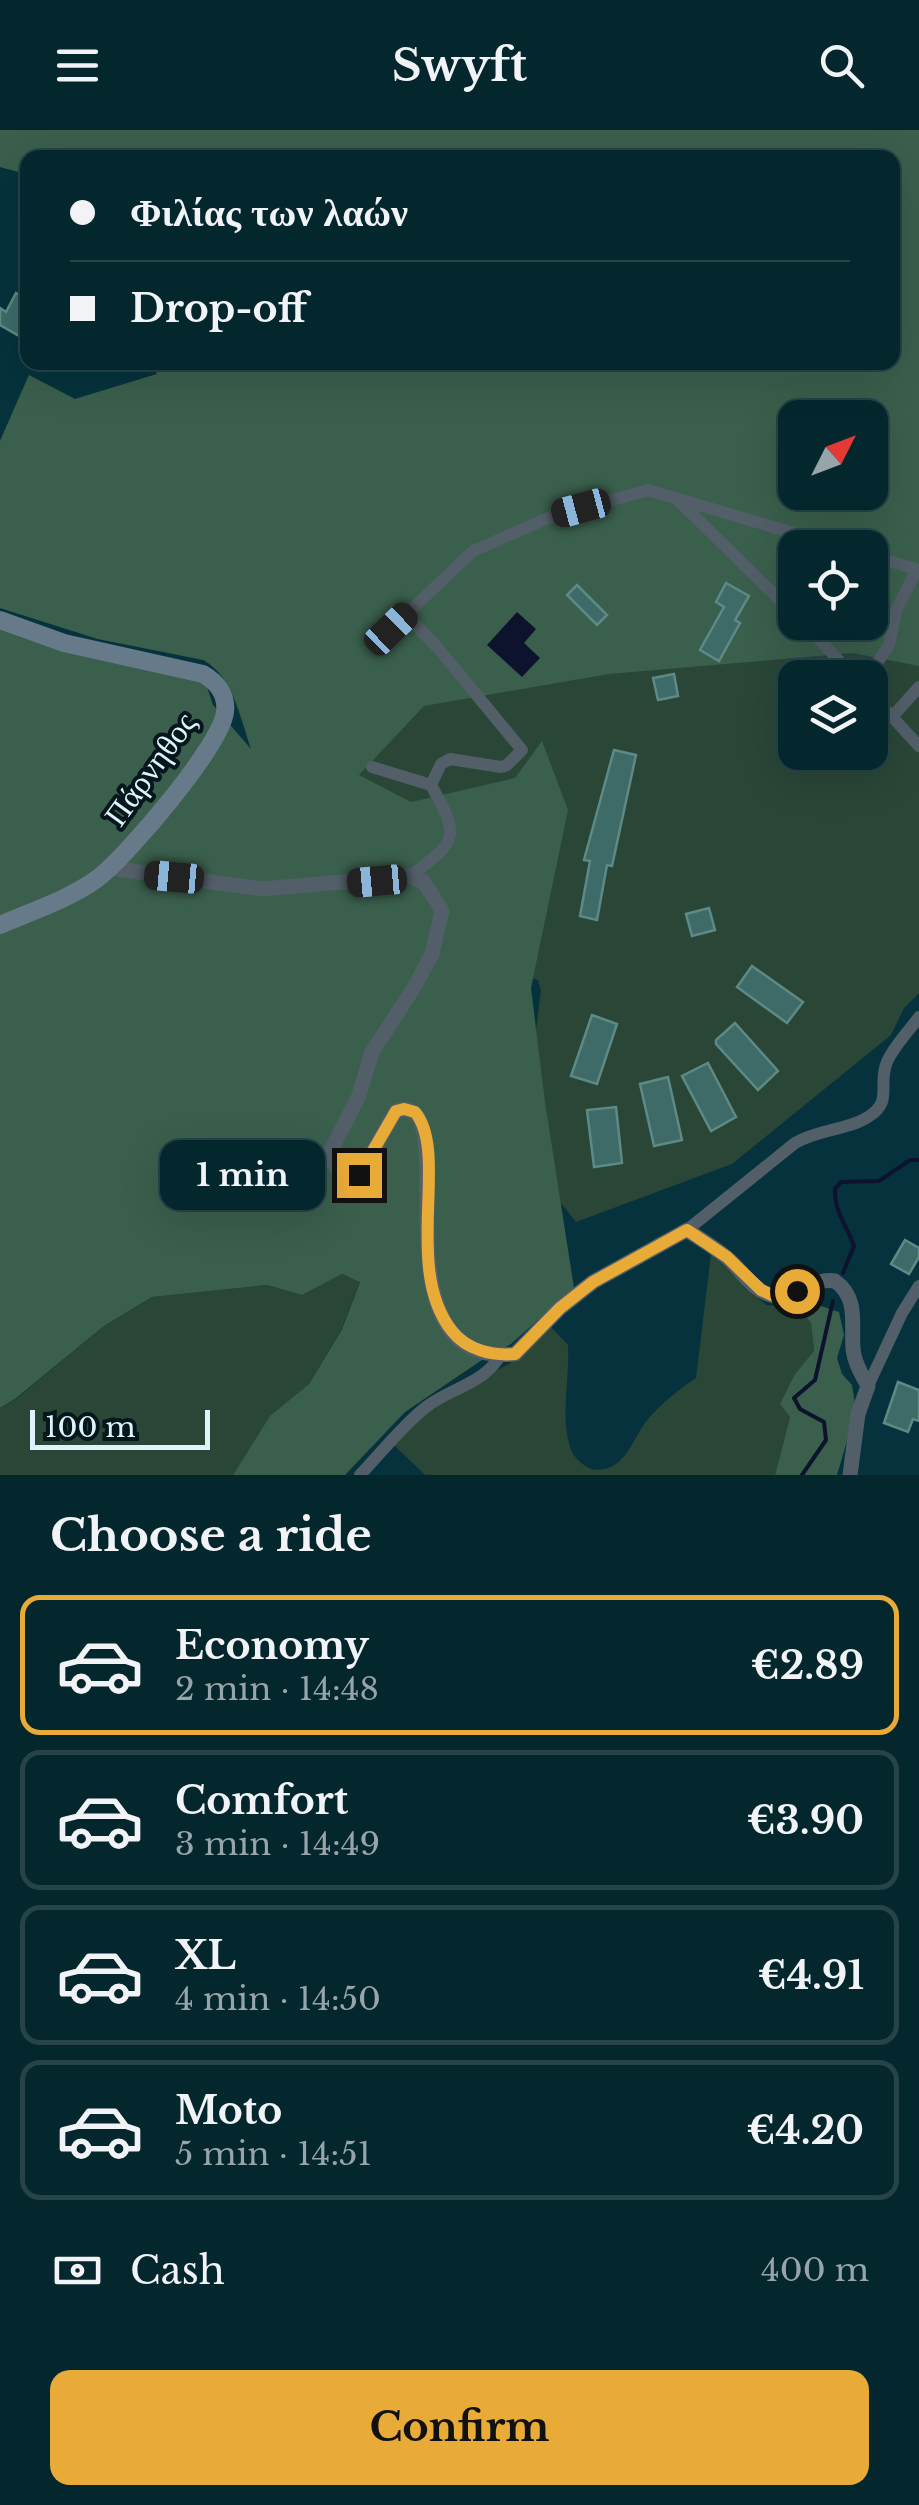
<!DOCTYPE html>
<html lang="en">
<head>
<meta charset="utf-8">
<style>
	body { margin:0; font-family:"Libre Baskerville",serif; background:#0d2e35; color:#f1f3f6; height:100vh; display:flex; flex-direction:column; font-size:38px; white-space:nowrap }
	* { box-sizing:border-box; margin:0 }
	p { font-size:32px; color:#97a5aa }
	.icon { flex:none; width:55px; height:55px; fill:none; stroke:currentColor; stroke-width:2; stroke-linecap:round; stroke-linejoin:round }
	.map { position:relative; height:1345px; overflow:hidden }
	.side { display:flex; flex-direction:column; background:#04262d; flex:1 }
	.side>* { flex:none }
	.top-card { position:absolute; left:20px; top:20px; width:880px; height:220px; border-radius:20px; box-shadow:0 10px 40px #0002,0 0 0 2px #254349; display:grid; align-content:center; height:220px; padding:0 50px; background:#04262d }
	.needle { width:65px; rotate:48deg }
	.buttons { position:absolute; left:778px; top:270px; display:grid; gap:20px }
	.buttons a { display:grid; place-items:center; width:110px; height:110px; border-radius:20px; background:#04262d; box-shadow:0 10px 40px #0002,0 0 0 2px #254349; font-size:50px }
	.scale { position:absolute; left:30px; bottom:25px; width:180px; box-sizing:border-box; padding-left:10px; border:5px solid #def4fa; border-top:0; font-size:28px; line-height:35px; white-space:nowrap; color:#def4fa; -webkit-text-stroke:8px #06171c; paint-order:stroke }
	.end { position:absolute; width:45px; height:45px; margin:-22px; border:12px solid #e9ab38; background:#111; box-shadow:0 0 0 5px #111 }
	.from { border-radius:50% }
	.bubble { position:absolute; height:70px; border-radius:20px; background:#04262d; box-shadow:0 10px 40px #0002,0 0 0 2px #254349; font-size:32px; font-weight:700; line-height:70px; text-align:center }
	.car { position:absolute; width:30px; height:60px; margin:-30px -15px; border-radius:12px; box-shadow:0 0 8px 2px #0007; background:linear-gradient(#222 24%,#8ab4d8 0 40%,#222 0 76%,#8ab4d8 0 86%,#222 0) }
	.top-card b { display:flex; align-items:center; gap:35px; height:95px; font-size:38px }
	.top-card b+b { border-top:2px solid #254349 }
	.top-card i { width:25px; height:25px; background:#f1f3f6 }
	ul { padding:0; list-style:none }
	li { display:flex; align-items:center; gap:30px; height:140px; margin:0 20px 15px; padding:0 30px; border:5px solid #254349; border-radius:20px }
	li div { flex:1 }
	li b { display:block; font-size:38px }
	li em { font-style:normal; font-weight:700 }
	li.on { border-color:#e9ab38 }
	li>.icon { width:90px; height:90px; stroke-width:1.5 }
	h2 { padding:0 50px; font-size:45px; line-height:120px }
	.pay { display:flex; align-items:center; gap:25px; height:110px; padding:0 50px; font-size:38px }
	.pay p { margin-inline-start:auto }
	.action { display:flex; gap:20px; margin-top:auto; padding:20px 50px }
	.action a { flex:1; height:115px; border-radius:20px; background:#e9ab38; color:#111; font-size:40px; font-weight:700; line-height:115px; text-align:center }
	header { display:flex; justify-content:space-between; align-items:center; height:130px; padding:0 50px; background:#04262d; font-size:45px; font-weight:700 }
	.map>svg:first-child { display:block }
	.green { fill:#294637; fill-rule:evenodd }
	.forest { fill:#3a5f4c; fill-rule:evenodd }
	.water { fill:#0e132d }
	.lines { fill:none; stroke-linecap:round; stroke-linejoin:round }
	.stream { stroke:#0e132d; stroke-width:4 }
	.building { fill:#3e6a67; stroke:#5e8a86; stroke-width:2.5 }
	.minor { stroke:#525e68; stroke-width:12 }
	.tertiary { stroke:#525e68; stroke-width:15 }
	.secondary { stroke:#677a8a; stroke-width:18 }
	.route { stroke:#e9ab38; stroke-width:12 }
	.labels { text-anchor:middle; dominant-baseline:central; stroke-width:8; stroke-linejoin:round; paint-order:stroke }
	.street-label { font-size:32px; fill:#def4fa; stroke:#06171c }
</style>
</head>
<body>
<header><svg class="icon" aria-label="menu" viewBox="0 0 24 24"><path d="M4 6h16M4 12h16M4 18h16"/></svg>Swyft<svg class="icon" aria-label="search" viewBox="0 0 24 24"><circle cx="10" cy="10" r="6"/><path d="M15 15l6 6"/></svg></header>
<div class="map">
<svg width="919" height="1345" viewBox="0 0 919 1345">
	<rect width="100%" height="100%" fill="#05323c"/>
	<!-- green -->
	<path class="green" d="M 0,0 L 919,0 L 919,863 L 904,878 L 891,905 L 732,1034 L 576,1092 L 521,1022 L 541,860 L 538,850 L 521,845 L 253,622 L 229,555 L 217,539 L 203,530 L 98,509 L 0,478 L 0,311 L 29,245 L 75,269 L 157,244 L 153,233 L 892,232 L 892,28 L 28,28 L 27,52 L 19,42 L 0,37 ZM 795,288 L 870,288 L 870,362 L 795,362 ZM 795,418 L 870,418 L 870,492 L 795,492 ZM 795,548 L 870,548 L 870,622 L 795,622 Z
		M 711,1124 L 766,1175 L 799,1178 L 811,1193 L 814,1222 L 795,1244 L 790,1287 L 775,1345 L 425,1345 L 393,1314 L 424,1283 L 510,1233 L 550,1196 L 568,1215 C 570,1248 560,1286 570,1317 C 573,1327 582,1335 591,1339 C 625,1345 632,1308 648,1289 C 663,1272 678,1260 696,1248 Z
		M 341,1144 L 360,1151 L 342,1198 L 309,1254 L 270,1287 L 233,1345 L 0,1345 L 0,1278 L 16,1269 L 104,1196 L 152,1167 L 267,1155 L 302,1165 Z"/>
	<!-- forest -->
	<path class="forest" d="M 0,0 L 919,0 L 919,536 L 853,523 L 609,544 L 424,576 L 359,645 L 411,672 L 515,648 L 542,611 L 568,680 L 531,858 L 545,972 L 574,1158 L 511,1214 L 482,1230 L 405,1282 L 345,1345 L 233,1345 L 270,1286 L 309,1254 L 342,1199 L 360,1152 L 342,1144 L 302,1165 L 267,1155 L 152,1167 L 104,1196 L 15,1269 L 0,1278 L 0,495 L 197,546 L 207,557 L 213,575 L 251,619 C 240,586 234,549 204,530 L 98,509 L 0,478 L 0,311 L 29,245 L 75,269 L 157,244 L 153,232 L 892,232 L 892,28 L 28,28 L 27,52 L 19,42 L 0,37 ZM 795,288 L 870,288 L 870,362 L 795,362 ZM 795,418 L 870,418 L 870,492 L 795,492 Z
		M 818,1175 L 839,1182 L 844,1205 L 837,1228 L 842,1244 L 852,1255 L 856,1280 L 837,1345 L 775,1345 L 790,1287 L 780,1274 L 795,1244 L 814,1221 L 811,1193 L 799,1178 Z"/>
	<!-- water -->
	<path class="water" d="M 517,482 L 536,499 L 524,513 L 540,528 L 522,547 L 487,515 Z"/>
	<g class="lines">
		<!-- stream -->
		<path class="stream" d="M 843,1143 L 854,1116 C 847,1095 834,1083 835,1059 L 841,1052 L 879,1051 L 910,1030 L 919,1030
			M 802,1345 L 826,1310 L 824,1292 L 800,1279 L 794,1268 L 815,1250 L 833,1171"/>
	</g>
	<!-- building -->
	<path class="building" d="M 16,163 L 28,170 L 28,211 L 0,195 L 0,178 L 6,182 Z
		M 726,453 L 749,466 L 735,490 L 740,493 L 719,531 L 700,520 L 724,477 L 716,472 Z
		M 577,455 L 607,485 L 597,495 L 567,465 Z
		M 674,544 L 678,566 L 658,570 L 653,548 Z
		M 614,620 L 636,625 L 612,736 L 607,735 L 597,790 L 580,786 L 590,731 L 584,730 Z
		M 709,778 L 715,800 L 692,806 L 686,784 Z
		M 752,836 L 803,872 L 787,893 L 737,857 Z
		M 592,885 L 617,894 L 597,954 L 571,946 Z
		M 735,893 L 778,941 L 758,960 L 716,914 L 716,910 Z
		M 708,933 L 736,987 L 711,1001 L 682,946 Z
		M 668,947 L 682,1010 L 654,1016 L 640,954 Z
		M 616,977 L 622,1033 L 594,1037 L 587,980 Z
		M 905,1110 L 919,1118 L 919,1127 L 909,1144 L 891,1134 Z
		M 898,1252 L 919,1260 L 919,1291 L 913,1289 L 908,1302 L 884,1293 Z"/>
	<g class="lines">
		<!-- minor -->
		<path class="minor" d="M 678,370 L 795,485
			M 870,425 L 919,440
			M 406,485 L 437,517 L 522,620 L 507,635 L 501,637 L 450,629 L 441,634 L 431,655 C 461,709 457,711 410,746
			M 803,492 L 855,548
			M 376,513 L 473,421 L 548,388 L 648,360 L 844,418
			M 867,548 L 889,515 L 896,481 L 917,439
			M 870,563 L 919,616
			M 892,587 L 919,557
			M 372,637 L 431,655
			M 687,1100 L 795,1013 C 819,999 848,1000 868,987 C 894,971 877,955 887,932 C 894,916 909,901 919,887
			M 868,1256 L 902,1183 L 919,1156
			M 360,1345 C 381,1323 402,1296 426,1277 C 451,1258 486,1253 501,1224"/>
		<!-- tertiary -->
		<path class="tertiary" d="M 110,738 L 262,759 L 410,746 L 424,752 L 442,781 L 432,824 L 413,859 L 372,922 L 358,968 L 331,1020 C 332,1037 341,1049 359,1045 L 396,981 C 471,956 364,1239 515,1224 L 560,1178 L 593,1152 L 687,1100 C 700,1109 714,1117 726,1127 C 740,1138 755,1164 775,1166 C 796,1168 813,1147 835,1151 C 859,1168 851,1194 853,1218 C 854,1232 862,1245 868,1256 L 858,1284 L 850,1345"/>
		<!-- secondary -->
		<path class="secondary" d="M 0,490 L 64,513 L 203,544 C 217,552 227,565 225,582 C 221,616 127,726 98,748 C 70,769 32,781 0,795"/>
	</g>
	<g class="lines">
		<!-- route -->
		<path class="route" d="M 359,1045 L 396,981 L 404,979 L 415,982 C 450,1024 402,1138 452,1201 C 467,1220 492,1226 515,1224 L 560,1178 L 593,1152 L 687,1100 L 727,1127 L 761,1160 L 774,1166 L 797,1161"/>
	</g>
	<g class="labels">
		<!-- street labels -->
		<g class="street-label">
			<text transform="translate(150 639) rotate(-54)">Πάρνηθος</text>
		</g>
	</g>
</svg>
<div class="buttons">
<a><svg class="needle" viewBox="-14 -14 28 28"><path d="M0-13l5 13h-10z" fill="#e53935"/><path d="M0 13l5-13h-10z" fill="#97a5aa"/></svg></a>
<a><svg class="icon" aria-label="locate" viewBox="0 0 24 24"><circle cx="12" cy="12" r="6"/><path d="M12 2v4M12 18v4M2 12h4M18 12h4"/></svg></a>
<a><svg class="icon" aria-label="layers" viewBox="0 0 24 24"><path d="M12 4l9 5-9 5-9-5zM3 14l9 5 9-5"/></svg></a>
</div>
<div class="scale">100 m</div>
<i class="end from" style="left:797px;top:1161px"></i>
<i class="end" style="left:359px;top:1045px"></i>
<div class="bubble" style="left:160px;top:1010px;width:165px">1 min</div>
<i class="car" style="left:581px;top:378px;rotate:255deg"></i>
<i class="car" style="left:391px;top:499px;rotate:46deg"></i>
<i class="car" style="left:174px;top:747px;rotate:275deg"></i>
<i class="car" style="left:377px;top:751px;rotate:265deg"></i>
<div class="top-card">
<b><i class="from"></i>Φιλίας των λαών</b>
<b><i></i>Drop-off</b>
</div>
</div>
<section class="side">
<h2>Choose a ride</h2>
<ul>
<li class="on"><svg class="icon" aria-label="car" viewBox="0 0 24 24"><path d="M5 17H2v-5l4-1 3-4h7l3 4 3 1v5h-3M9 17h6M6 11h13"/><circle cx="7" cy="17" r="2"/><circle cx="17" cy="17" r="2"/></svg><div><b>Economy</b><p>2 min · 14:48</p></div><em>€2.89</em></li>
<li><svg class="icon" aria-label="car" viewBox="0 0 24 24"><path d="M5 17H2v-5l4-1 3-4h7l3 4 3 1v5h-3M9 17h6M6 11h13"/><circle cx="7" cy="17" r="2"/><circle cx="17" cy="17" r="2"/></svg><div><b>Comfort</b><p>3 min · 14:49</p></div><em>€3.90</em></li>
<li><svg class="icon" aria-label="car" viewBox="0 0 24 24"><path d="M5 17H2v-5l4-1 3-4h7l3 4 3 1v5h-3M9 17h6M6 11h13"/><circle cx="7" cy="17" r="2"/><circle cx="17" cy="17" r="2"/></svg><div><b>XL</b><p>4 min · 14:50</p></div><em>€4.91</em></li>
<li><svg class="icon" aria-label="car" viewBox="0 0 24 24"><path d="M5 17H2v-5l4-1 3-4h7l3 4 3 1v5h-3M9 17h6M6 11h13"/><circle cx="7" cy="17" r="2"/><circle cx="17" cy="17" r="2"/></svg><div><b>Moto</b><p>5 min · 14:51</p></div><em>€4.20</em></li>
</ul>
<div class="pay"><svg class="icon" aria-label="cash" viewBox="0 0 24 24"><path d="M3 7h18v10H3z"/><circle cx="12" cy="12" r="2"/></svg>Cash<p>400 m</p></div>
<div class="action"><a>Confirm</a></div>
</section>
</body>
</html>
